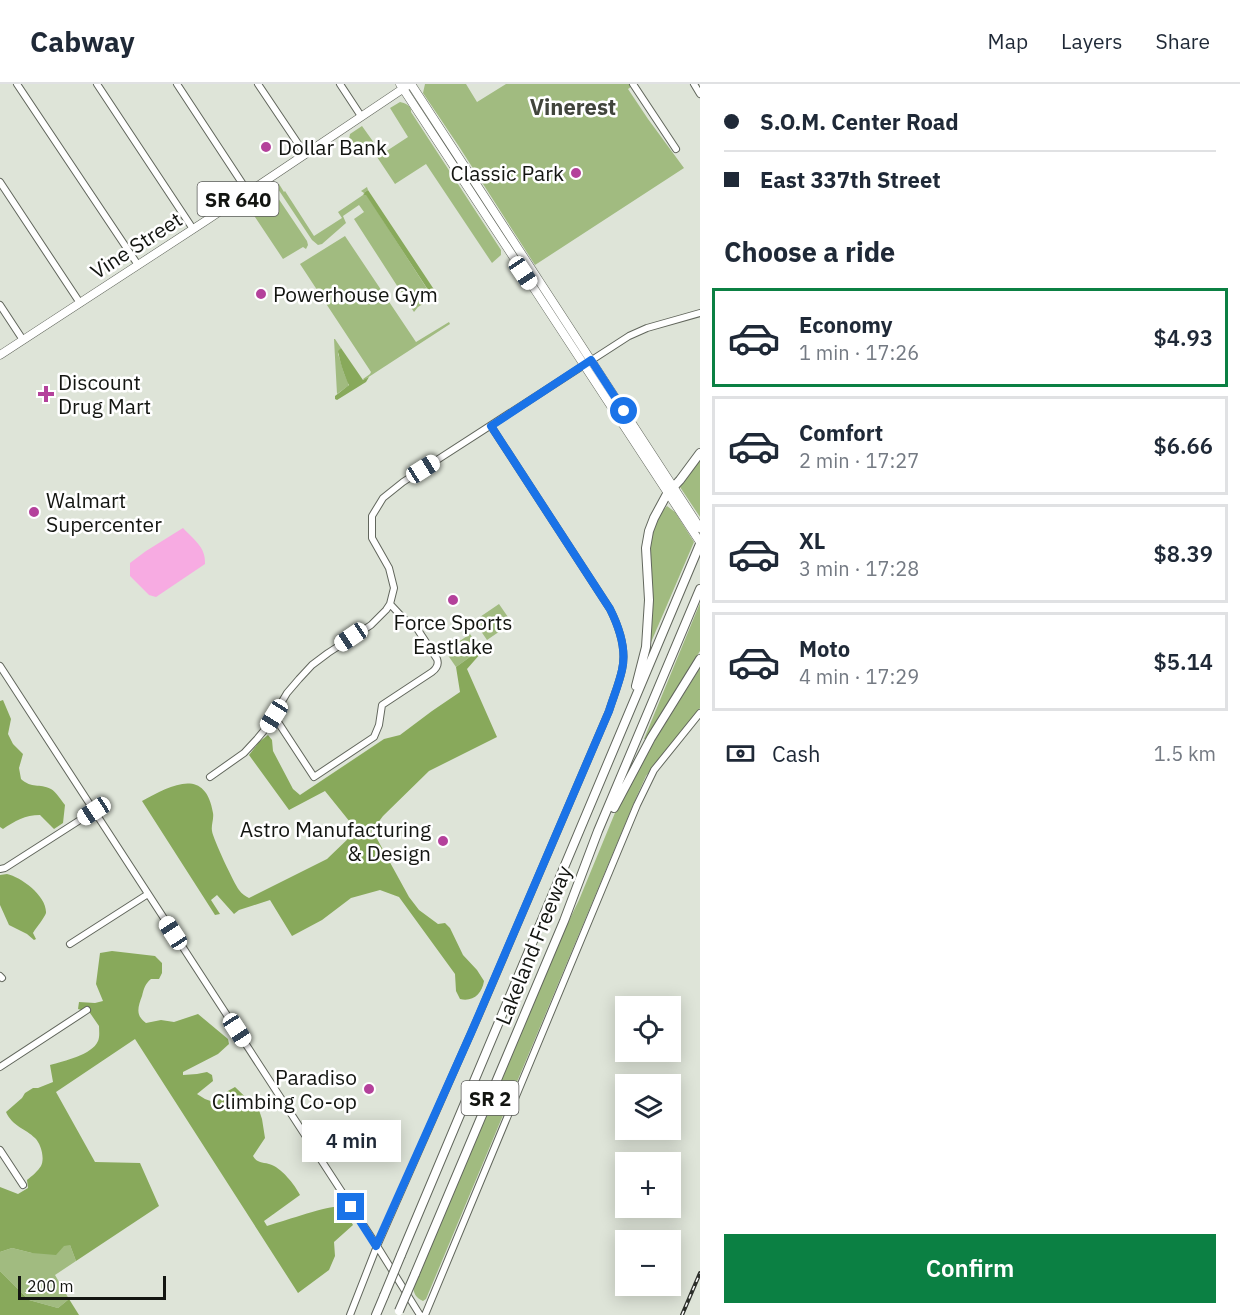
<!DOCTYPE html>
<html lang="en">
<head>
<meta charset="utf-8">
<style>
	body { margin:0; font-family:"IBM Plex Sans",sans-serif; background:#f2f2f3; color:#1f2937; height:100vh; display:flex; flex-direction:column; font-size:22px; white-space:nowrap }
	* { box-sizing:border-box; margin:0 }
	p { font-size:20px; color:#747a83 }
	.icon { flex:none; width:33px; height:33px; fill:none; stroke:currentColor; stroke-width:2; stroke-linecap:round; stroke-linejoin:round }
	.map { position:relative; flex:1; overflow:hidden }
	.side { display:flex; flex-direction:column; background:#fff; width:540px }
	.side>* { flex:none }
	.top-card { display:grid; align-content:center; height:132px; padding:0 24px; background:#fff }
	.controls { position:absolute; left:615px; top:912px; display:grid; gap:12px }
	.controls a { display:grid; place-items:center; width:66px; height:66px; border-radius:0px; background:#fff; box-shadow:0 3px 15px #0003; font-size:30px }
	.scale { position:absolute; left:18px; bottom:15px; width:148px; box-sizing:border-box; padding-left:6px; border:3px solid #131511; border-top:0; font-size:16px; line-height:21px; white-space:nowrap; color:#131511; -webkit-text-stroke:4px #fff; paint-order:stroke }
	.end { position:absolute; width:27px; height:27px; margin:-14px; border:8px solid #1a73e8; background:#fff; box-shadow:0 0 0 3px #fff }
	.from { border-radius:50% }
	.bubble { position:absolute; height:42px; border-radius:0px; background:#fff; box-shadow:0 3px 15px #0003; font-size:20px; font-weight:600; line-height:42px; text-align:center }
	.car { position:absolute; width:18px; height:36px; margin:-18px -9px; border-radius:8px; box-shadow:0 0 4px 2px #0007; background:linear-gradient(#fff 24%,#345 0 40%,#fff 0 76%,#345 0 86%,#fff 0) }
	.top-card b { display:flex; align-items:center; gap:21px; height:57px; font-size:22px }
	.top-card b+b { border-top:2px solid #e0e1e3 }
	.top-card i { width:15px; height:15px; background:#1f2937 }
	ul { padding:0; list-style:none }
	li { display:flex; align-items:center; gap:18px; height:99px; margin:0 12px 9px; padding:0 12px; border:3px solid #e0e1e3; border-radius:0px }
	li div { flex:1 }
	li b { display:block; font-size:22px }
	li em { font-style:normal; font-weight:600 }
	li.active { border-color:#0b8043 }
	li>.icon { width:54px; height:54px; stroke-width:1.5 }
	h2 { padding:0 24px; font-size:27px; line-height:72px }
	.pay { display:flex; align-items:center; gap:15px; height:66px; padding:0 24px; font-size:22px }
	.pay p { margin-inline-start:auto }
	.button { display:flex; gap:12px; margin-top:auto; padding:12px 24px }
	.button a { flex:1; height:69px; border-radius:0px; background:#0b8043; color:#fff; font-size:24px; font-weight:600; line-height:69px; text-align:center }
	header { display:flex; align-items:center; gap:36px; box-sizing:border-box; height:84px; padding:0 30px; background:#fff; border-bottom:2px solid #e0e1e3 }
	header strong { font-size:28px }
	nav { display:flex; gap:33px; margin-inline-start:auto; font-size:21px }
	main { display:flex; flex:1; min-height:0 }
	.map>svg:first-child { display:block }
	.green { fill:#a1bb80 }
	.forest { fill:#88a95b }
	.water { fill:#f7abe2 }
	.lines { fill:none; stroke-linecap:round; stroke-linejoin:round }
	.minor-casing { stroke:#61665c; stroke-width:8 }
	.major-casing { stroke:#61665c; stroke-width:9 }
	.highway-casing { stroke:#61665c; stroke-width:10 }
	.minor { stroke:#fff; stroke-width:6 }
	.major { stroke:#fff; stroke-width:8 }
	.highway { stroke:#fff; stroke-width:8 }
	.rail-casing { stroke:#2d302b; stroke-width:4 }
	.rail { stroke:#fff; stroke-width:1.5; stroke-dasharray:4.5; stroke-linecap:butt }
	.highway-bridge-casing { stroke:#61665c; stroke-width:10; stroke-linecap:butt }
	.highway-bridge { stroke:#fff; stroke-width:8 }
	.route { stroke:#1a73e8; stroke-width:8 }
	.poi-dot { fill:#b4419b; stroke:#fff; stroke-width:2 }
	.labels { text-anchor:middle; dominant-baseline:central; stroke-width:5; stroke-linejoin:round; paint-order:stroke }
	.shield { fill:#fff; stroke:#5a5b58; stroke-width:1.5 }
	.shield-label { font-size:20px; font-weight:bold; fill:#131511 }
	.poi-label { font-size:21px; fill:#131511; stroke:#fff; text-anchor:start }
	.street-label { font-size:21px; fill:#131511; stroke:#fff }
	.neighbourhood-label { font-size:22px; font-weight:bold; fill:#41453c; stroke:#fff }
</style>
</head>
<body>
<header>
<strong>Cabway</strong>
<nav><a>Map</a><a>Layers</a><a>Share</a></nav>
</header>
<main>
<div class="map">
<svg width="700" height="1231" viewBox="0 0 700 1231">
	<rect width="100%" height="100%" fill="#dee4d8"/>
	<!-- green -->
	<path class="green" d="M 425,0 L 466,0 L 477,18 L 506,0 L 630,0 L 632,2 L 628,5 L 648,35 L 684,84 L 535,181 L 458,61 L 425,12 L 423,9 Z
		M 400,18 C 405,19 412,22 411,28 L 501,166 L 501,171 L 492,179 L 426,80 L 395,100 L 367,58 L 356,65 L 349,55 L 350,50 L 362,42 L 382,70 L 408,53 L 390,24 Z
		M 279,100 L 284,108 L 285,107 L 314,152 L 342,134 L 338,128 L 363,111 L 364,109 L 361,107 L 367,103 L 368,106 L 365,108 L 366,110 L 433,214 L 418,223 L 414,228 L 354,135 L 364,128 L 359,121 L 343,132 L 346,139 L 322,160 L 318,161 L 312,156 L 276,102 Z
		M 270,104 L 272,105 L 307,157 L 308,161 L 306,165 L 303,163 L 283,175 L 247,121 L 248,118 Z
		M 345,152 L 416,258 L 449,238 L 450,240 L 364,296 L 363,295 L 370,290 L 371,288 L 300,180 Z
		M 334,255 L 335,255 L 341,264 L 338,270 C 342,280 343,291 349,299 L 348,302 L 337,310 Z
		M 700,376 L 700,433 L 680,403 Z
		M 667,422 L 675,428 L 694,458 L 646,570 L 649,452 L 662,428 Z
		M 700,519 L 700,567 L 646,655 L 644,655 Z
		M 499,520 L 512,539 L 487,556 L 474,537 Z
		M 470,550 L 481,565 L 456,583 L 445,567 Z
		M 700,584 L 700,624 L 646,692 L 636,714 L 426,1215 L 423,1217 C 416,1214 414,1210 413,1203 L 555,865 L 579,816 L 617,724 L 641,679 Z
		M 64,1161 L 70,1161 L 76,1177 L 55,1191 L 69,1215 L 58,1224 L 29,1216 L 0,1187 L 0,1168 L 12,1164 L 32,1169 Z"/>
	<!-- forest -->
	<path class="forest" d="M 368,106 L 437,210 L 439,216 L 436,218 L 366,111 L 364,111 L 365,108 Z
		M 341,264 L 363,296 L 369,293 L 366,298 L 337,316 L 335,315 L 335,312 L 349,301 C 344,291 340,278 338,267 Z
		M 481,565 L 481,569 L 467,585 L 497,653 L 429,687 L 383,732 L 371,748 L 376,753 L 409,813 L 419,826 L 438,840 L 445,839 L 450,844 L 463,871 L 477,886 L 484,897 C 482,910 473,918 460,915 L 456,907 L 455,890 L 399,813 L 380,806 L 351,814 L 322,836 L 292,852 L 270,816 L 239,826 L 234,830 L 217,811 L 211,816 L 220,830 L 215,831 L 142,717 C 169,703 205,681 213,729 C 214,735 211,741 212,747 C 213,755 234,799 239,806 C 242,810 245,812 249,814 L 327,775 L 353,750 L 350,738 L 325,707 L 289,726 L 249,671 L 259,658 L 268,651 L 272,656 L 273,667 L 293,705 L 300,711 L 384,655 L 400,651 L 432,627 L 460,608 L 456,583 Z
		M 3,616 L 11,635 L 8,650 L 13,660 L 23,670 L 19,684 L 21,695 C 32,705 39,699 51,705 C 56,708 61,716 65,721 L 63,739 L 54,745 L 40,731 C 25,731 15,737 3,745 L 0,743 L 0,617 Z
		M 7,790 C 21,793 47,812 46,829 C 45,833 36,844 33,849 L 36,855 L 34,856 L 27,850 L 9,841 L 0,821 L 0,791 Z
		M 112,867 L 155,872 L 162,879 L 162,889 L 159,895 L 151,895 C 145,900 144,904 142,912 C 138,923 135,931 146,939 L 161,936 L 174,938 L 198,930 L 228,955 L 229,960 L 218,970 L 183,988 L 183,991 L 197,990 L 207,988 L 212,991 L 213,997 L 197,1010 L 205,1015 L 216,1019 L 226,1008 L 235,1003 L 259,1026 L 262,1035 L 265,1054 L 253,1072 C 257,1079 261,1078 269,1080 C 281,1083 295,1101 300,1111 L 264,1137 L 267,1142 C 278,1139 331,1121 337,1123 C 344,1126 349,1134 353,1141 L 334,1158 L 335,1172 L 329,1186 L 298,1209 L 135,955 L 56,1008 L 95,1078 L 140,1079 L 159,1122 L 76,1177 L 70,1161 L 64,1162 L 56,1171 L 32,1169 L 12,1164 L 0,1168 L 0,1103 L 18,1110 L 28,1104 L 27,1096 C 32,1092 38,1087 41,1082 C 45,1074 41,1060 35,1054 C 26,1045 12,1042 6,1028 L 22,1014 L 25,1009 L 33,1004 L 38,1004 L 53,998 L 50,981 C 64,977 92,971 98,957 C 100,952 99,946 99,942 L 90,929 L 78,925 L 79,918 L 95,919 L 103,917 L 96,900 L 100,869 Z
		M 0,1187 L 29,1216 L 58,1224 L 69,1215 L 79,1231 L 0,1231 Z"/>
	<!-- water -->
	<path class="water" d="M 183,444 C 194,456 206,463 205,480 L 156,513 L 149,511 L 130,492 L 130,479 L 146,467 Z"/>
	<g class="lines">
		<!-- minor casing -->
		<g class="minor-casing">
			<path id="minor" d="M 17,0 L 138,181
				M 97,0 L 193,145
				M 177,0 L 248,108
				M 258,0 L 305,70
				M 340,0 L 361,32
				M 633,0 L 676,65
				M 694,0 L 700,10
				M 0,98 L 80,219
				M 0,221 L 23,256
				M 0,582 L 377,1162 L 420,1231
				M 274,632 L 314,693 L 374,653 L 379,641 L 382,621 L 432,588 C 437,584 439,580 437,575 L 416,543 L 404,535 L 390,520
				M 210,693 L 244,669 L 257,655 L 267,643 L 287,609 L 299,595 L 312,581 L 328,569 L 371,541 L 386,526 L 390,520 L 394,504 L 389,484 L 372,454 L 372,432 L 383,414 L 403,398 L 629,252 L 647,244 L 700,229
				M 0,785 L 5,784 L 94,727
				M 70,860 L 148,810
				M 0,892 L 2,894
				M 0,983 L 87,926
				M 0,1066 L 23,1101
				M 350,1231 L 377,1162 L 479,931 L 609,627 C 613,614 619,600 622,586 C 627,565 619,543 610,525 L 491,342
				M 425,1231 L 637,721 L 654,686 L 700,629"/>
		</g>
		<!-- major casing -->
		<g class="major-casing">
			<path id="major" d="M 400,0 L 700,458
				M 411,0 L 700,444
				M 0,271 L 207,136 L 407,2"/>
		</g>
		<!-- highway casing -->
		<g class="highway-casing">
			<path id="highway" d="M 636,602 L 646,563 L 649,516 L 646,464 L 649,447 L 654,434 L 667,410 L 680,396 L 700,369
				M 614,724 L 651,654 L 700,575
				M 401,1171 L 700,460
				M 415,1190 L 564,837 L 598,747 L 700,505
				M 376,1231 L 384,1212"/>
		</g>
		<!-- minor -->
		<use href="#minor" class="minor"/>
		<!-- major -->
		<use href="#major" class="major"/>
		<!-- highway -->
		<use href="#highway" class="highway"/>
		<!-- rail casing -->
		<g class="rail-casing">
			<path id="rail" d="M 682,1231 L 700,1189"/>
		</g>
		<!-- rail -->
		<use href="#rail" class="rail"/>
		<!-- highway-bridge casing -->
		<g class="highway-bridge-casing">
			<path id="highway-bridge" d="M 384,1212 L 401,1171
				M 399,1227 L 415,1190"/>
		</g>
		<!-- highway-bridge -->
		<use href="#highway-bridge" class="highway-bridge"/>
	</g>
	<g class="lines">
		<!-- route -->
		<path class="route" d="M 351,1123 L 376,1162 L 471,949 L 609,627 C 613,614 619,600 622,586 C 627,565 619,543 610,525 L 491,342 L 591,276 L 624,327"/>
	</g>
	<!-- markers -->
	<g class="poi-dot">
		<circle cx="266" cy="63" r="6"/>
		<circle cx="576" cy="89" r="6"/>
		<circle cx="261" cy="210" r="6"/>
		<path d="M43 301h6v6h6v6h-6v6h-6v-6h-6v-6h6z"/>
		<circle cx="34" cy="428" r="6"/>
		<circle cx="453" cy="516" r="6"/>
		<circle cx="443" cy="757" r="6"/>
		<circle cx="369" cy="1005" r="6"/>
	</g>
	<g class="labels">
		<!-- shield labels -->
		<g class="shield">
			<rect x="197.5" y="98" width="81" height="34" rx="4.5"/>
			<rect x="461.5" y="997" width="57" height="34" rx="4.5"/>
		</g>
		<g class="shield-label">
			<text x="238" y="115">SR 640</text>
			<text x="490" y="1014">SR 2</text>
		</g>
		<!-- poi labels -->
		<g class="poi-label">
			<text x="278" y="63">Dollar Bank</text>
			<text x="564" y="89" text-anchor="end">Classic Park</text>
			<text x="273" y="210">Powerhouse Gym</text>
			<text x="58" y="298">Discount<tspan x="58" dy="24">Drug Mart</tspan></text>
			<text x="46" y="416">Walmart<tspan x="46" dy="24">Supercenter</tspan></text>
			<text x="453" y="538" text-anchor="middle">Force Sports<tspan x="453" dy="24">Eastlake</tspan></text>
			<text x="431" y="745" text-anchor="end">Astro Manufacturing<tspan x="431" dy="24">&amp; Design</tspan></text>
			<text x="357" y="993" text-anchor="end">Paradiso<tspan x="357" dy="24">Climbing Co-op</tspan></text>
		</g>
		<!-- street labels -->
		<g class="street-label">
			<text transform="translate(136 161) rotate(-33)">Vine Street</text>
			<text transform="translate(533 861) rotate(-68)">Lakeland Freeway</text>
		</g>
		<!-- neighbourhood labels -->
		<g class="neighbourhood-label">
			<text x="573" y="22">Vinerest</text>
		</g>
	</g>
</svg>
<div class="controls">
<a><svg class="icon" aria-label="locate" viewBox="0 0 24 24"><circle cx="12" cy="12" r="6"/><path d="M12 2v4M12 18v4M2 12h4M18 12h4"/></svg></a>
<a><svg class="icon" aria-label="layers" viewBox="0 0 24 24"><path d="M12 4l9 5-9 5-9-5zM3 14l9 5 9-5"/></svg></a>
<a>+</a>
<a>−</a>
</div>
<div class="scale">200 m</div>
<i class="end from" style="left:624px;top:327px"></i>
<i class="end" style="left:351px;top:1123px"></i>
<div class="bubble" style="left:302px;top:1036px;width:99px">4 min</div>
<i class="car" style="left:523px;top:189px;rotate:146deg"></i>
<i class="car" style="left:423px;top:385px;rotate:58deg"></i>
<i class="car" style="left:351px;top:553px;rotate:236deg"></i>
<i class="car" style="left:274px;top:632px;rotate:212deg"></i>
<i class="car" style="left:94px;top:727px;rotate:237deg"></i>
<i class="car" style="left:173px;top:849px;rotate:327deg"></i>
<i class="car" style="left:237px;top:946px;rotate:147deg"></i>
</div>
<section class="side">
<div class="top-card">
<b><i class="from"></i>S.O.M. Center Road</b>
<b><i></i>East 337th Street</b>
</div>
<h2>Choose a ride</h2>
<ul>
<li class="active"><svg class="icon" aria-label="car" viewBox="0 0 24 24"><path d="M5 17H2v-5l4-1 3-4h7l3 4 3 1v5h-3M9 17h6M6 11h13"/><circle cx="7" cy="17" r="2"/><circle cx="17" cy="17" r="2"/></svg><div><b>Economy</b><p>1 min · 17:26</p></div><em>$4.93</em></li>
<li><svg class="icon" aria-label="car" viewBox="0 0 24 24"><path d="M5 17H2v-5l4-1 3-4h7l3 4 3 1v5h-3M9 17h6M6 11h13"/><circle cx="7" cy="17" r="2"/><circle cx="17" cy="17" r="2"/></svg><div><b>Comfort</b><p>2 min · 17:27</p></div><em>$6.66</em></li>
<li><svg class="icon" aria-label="car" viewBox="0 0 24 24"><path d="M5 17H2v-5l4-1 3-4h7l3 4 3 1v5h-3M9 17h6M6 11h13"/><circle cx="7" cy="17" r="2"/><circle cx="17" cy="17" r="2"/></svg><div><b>XL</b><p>3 min · 17:28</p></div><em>$8.39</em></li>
<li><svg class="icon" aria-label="car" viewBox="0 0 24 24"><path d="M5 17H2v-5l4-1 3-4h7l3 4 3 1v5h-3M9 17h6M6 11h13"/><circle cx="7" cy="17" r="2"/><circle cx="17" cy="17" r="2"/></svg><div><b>Moto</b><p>4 min · 17:29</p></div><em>$5.14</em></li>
</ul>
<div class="pay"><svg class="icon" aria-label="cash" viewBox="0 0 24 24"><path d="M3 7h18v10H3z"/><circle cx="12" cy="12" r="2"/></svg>Cash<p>1.5 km</p></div>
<div class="button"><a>Confirm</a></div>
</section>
</main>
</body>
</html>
